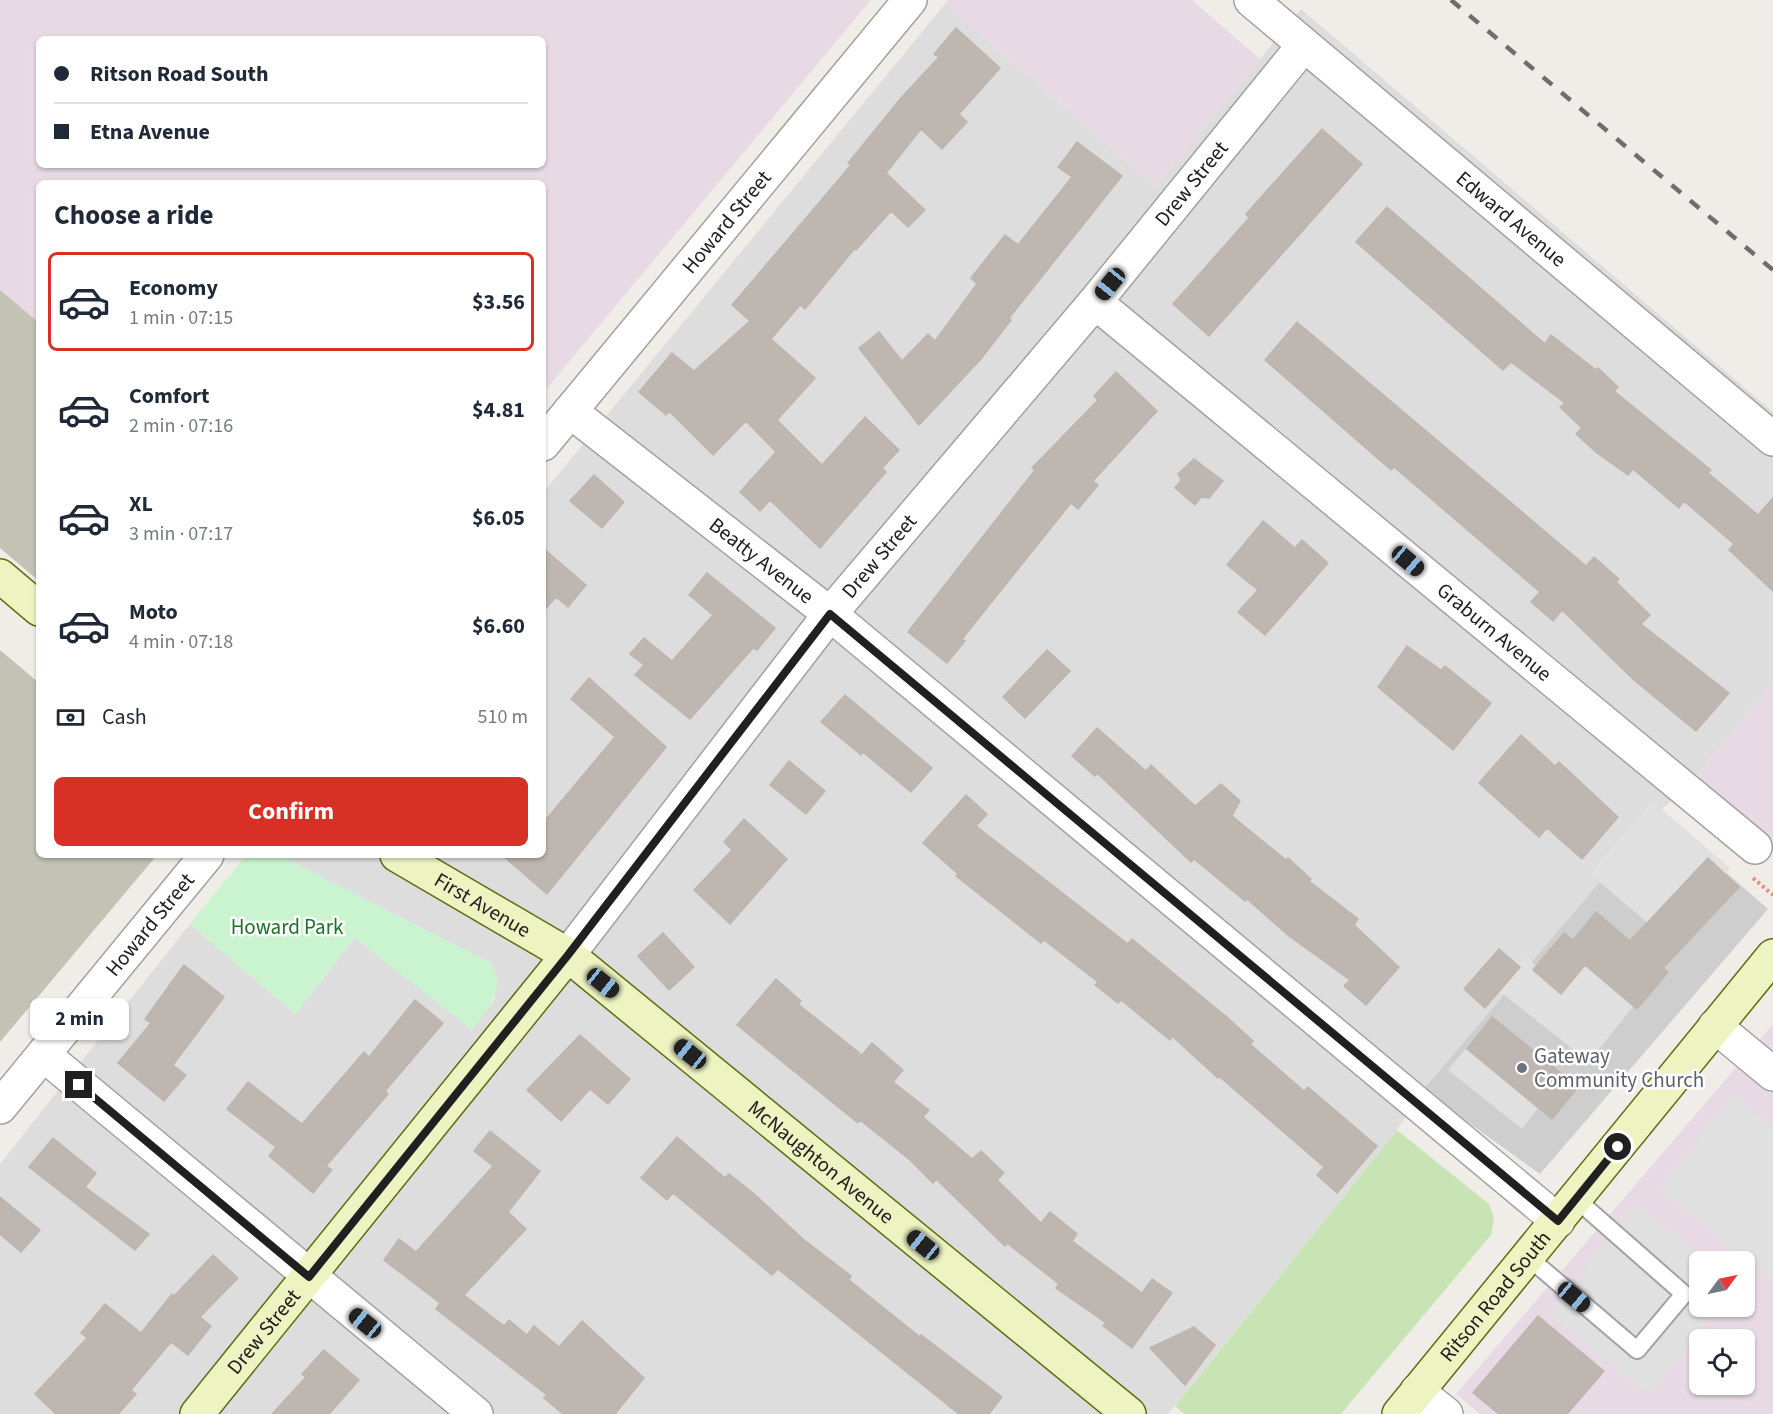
<!DOCTYPE html>
<html lang="en">
<head>
<meta charset="utf-8">
<style>
	body { margin:0; font-family:"Source Sans 3",sans-serif; background:#f2f2f3; color:#1f2937; height:100vh; display:flex; flex-direction:column; font-size:22px; white-space:nowrap }
	* { box-sizing:border-box; margin:0 }
	p { font-size:20px; color:#747a83 }
	.icon { flex:none; width:33px; height:33px; fill:none; stroke:currentColor; stroke-width:2; stroke-linecap:round; stroke-linejoin:round }
	.map { position:relative; flex:1; overflow:hidden }
	.side { position:absolute; left:36px; top:180px; width:510px; height:678px; display:flex; flex-direction:column; background:#fff; border-radius:9px; box-shadow:0 2px 4px #0004 }
	.side>* { flex:none }
	.guide { position:absolute; left:36px; top:36px; width:510px; height:132px; border-radius:9px; box-shadow:0 2px 4px #0004; display:grid; align-content:center; height:132px; padding:0 18px; background:#fff }
	.needle { width:39px; rotate:57deg }
	.fabs { position:absolute; left:1689px; top:1251px; display:grid; gap:12px }
	.fabs a { display:grid; place-items:center; width:66px; height:66px; border-radius:9px; background:#fff; box-shadow:0 2px 4px #0004; font-size:30px }
	.end { position:absolute; width:27px; height:27px; margin:-14px; border:8px solid #202020; background:#fff; box-shadow:0 0 0 3px #fff }
	.from { border-radius:50% }
	.bubble { position:absolute; height:42px; border-radius:9px; background:#fff; box-shadow:0 2px 4px #0004; font-size:20px; font-weight:700; line-height:42px; text-align:center }
	.car { position:absolute; width:18px; height:36px; margin:-18px -9px; border-radius:8px; box-shadow:0 0 4px 2px #0007; background:linear-gradient(#222 24%,#8ab4d8 0 40%,#222 0 76%,#8ab4d8 0 86%,#222 0) }
	.guide b { display:flex; align-items:center; gap:21px; height:57px; font-size:22px }
	.guide b+b { border-top:2px solid #e0e1e3 }
	.guide i { width:15px; height:15px; background:#1f2937 }
	ul { padding:0; list-style:none }
	li { display:flex; align-items:center; gap:18px; height:99px; margin:0 12px 9px; padding:0 6px; border:3px solid transparent; border-radius:9px }
	li div { flex:1 }
	li b { display:block; font-size:22px }
	li em { font-style:normal; font-weight:700 }
	li.current { border-color:#d93025 }
	li>.icon { width:54px; height:54px; stroke-width:1.5 }
	h2 { padding:0 18px; font-size:27px; line-height:72px }
	.pay { display:flex; align-items:center; gap:15px; height:66px; padding:0 18px; font-size:22px }
	.pay p { margin-inline-start:auto }
	.cta { display:flex; gap:12px; margin-top:auto; padding:12px 18px }
	.cta a { flex:1; height:69px; border-radius:9px; background:#d93025; color:#fff; font-size:24px; font-weight:700; line-height:69px; text-align:center }
	.map>svg:first-child { display:block }
	.residential { fill:#dedddd }
	.industrial { fill:#e8dae5; fill-rule:evenodd }
	.religious { fill:#cecece }
	.construction { fill:#c2c3b4 }
	.grass { fill:#c9e4b4 }
	.park { fill:#caf4d0 }
	.parking { fill:#e0e0e0 }
	.building { fill:#bdb6b1; stroke:#c0b5ac; stroke-width:1.5 }
	.lines { fill:none; stroke-linecap:round; stroke-linejoin:round }
	.lane-casing { stroke:#a1a1a1; stroke-width:20 }
	.street-casing { stroke:#a1a1a1; stroke-width:36 }
	.secondary-casing { stroke:#5e6d11; stroke-width:36 }
	.path { stroke:#eb8e7d; stroke-width:4; stroke-dasharray:3 3; stroke-linecap:butt }
	.lane { stroke:#fff; stroke-width:16 }
	.street { stroke:#fff; stroke-width:33 }
	.secondary { stroke:#eef3c2; stroke-width:33 }
	.rail { stroke:#6e6e6e; stroke-width:4.5; stroke-dasharray:12 12; stroke-linecap:butt }
	.route { stroke:#202020; stroke-width:8 }
	.worship-dot { fill:#6b7280; stroke:#fff; stroke-width:2 }
	.labels { text-anchor:middle; dominant-baseline:central; stroke-width:5; stroke-linejoin:round; paint-order:stroke }
	.street-label { font-size:21px; fill:#202020; stroke:#fff }
	.park-label { font-size:21px; fill:#187425; stroke:#fff }
	.worship-label { font-size:21px; fill:#5b616d; stroke:#fff; text-anchor:start }
</style>
</head>
<body>
<div class="map">
<svg width="1773" height="1414" viewBox="0 0 1773 1414">
	<rect width="100%" height="100%" fill="#f0ede8"/>
	<!-- residential -->
	<path class="residential" d="M 945,4 L 1156,186 L 1301,9 L 1773,412 L 1773,682 L 1692,781 L 1658,813 L 1423,1090 L 1397,1130 L 1168,1414 L 0,1414 L 0,1164 L 190,924 L 295,1014 L 355,938 L 472,1029 L 495,999 L 491,963 L 278,855 L 543,855 L 543,493 Z"/>
	<!-- industrial -->
	<path class="industrial" d="M 0,0 L 871,0 L 543,393 L 543,183 L 39,183 L 39,323 L 0,290 ZM 39,39 L 543,39 L 543,165 L 39,165 Z
		M 948,0 L 1192,0 L 1260,59 L 1156,186 L 945,4 Z
		M 1773,682 L 1773,846 L 1692,781 Z
		M 1773,1024 L 1773,1414 L 1480,1414 L 1456,1394 ZM 1700,1262 L 1744,1262 L 1744,1306 L 1700,1306 ZM 1700,1340 L 1744,1340 L 1744,1384 L 1700,1384 Z"/>
	<!-- religious -->
	<path class="religious" d="M 1658,813 L 1768,909 L 1540,1174 L 1423,1090 Z"/>
	<!-- construction -->
	<path class="construction" d="M 0,290 L 39,323 L 39,581 L 0,548 Z
		M 0,650 L 39,683 L 39,855 L 157,855 L 0,1042 Z"/>
	<!-- grass -->
	<path class="grass" d="M 1397,1130 L 1489,1204 L 1494,1218 L 1491,1235 L 1341,1414 L 1185,1414 L 1175,1406 Z"/>
	<!-- park -->
	<path class="park" d="M 246,855 L 278,855 L 491,963 C 508,988 486,1010 472,1030 L 355,938 L 295,1014 L 190,924 Z"/>
	<!-- parking -->
	<path class="parking" d="M 1652,801 L 1730,868 L 1669,941 L 1590,874 Z
		M 1583,954 L 1639,999 L 1589,1062 L 1498,990 L 1524,956 L 1558,984 Z
		M 1468,1046 L 1541,1104 L 1522,1129 L 1448,1070 Z
		M 1734,1095 L 1773,1127 L 1773,1282 L 1658,1188 Z
		M 1636,1204 L 1708,1261 L 1700,1262 L 1700,1306 L 1719,1307 L 1649,1395 L 1548,1314 Z"/>
	<!-- building -->
	<path class="building" d="M 956,28 L 1000,68 L 959,114 L 967,122 L 942,149 L 921,129 L 886,173 L 925,210 L 908,227 L 891,211 L 856,250 L 855,248 L 805,309 L 800,305 L 771,339 L 815,378 L 777,420 L 822,465 L 865,417 L 899,450 L 882,468 L 886,472 L 820,548 L 770,500 L 760,511 L 740,492 L 776,452 L 746,421 L 713,455 L 669,411 L 666,415 L 639,392 L 672,353 L 694,371 L 750,321 L 732,305 L 851,165 L 848,163 L 901,98 L 939,57 L 934,54 Z
		M 1322,129 L 1362,164 L 1209,336 L 1173,304 L 1249,218 L 1246,214 Z
		M 1077,142 L 1122,176 L 1009,318 L 1011,320 L 981,359 L 919,425 L 859,348 L 879,332 L 902,361 L 928,334 L 935,341 L 977,284 L 971,278 L 1005,235 L 1018,245 L 1072,177 L 1058,167 Z
		M 1387,207 L 1545,344 L 1551,335 L 1596,370 L 1598,368 L 1618,387 L 1614,391 L 1711,470 L 1708,473 L 1758,515 L 1773,498 L 1773,591 L 1729,550 L 1734,544 L 1684,501 L 1679,508 L 1633,469 L 1628,475 L 1597,453 L 1576,434 L 1582,428 L 1560,407 L 1565,403 L 1511,362 L 1503,370 L 1356,242 Z
		M 1297,322 L 1586,566 L 1594,557 L 1619,579 L 1616,582 L 1650,615 L 1641,624 L 1729,693 L 1696,731 L 1634,680 L 1562,610 L 1553,621 L 1531,602 L 1540,592 L 1394,467 L 1391,470 L 1265,360 Z
		M 1116,372 L 1157,411 L 1093,481 L 1098,485 L 1078,509 L 1071,503 L 962,639 L 965,641 L 947,663 L 908,632 L 1035,470 L 1032,468 L 1098,400 L 1094,396 Z
		M 1194,459 L 1223,481 L 1209,498 L 1201,497 L 1195,505 L 1175,488 L 1181,480 L 1178,474 Z
		M 594,475 L 624,502 L 602,528 L 570,501 Z
		M 1263,521 L 1295,548 L 1302,540 L 1328,563 L 1265,635 L 1238,612 L 1258,590 L 1227,565 Z
		M 543,548 L 586,585 L 568,607 L 556,597 L 543,612 Z
		M 707,573 L 775,628 L 757,650 L 753,648 L 690,719 L 635,675 L 644,665 L 630,654 L 644,638 L 672,661 L 713,615 L 689,595 Z
		M 1407,646 L 1441,670 L 1445,666 L 1491,703 L 1453,750 L 1378,687 Z
		M 1047,650 L 1070,671 L 1025,718 L 1003,697 Z
		M 589,678 L 666,747 L 547,894 L 502,855 L 543,855 L 543,823 L 615,737 L 571,699 Z
		M 845,695 L 932,768 L 911,792 L 863,752 L 861,755 L 821,722 Z
		M 1097,728 L 1146,771 L 1151,765 L 1195,806 L 1221,784 L 1240,801 L 1232,816 L 1286,860 L 1288,858 L 1311,879 L 1309,881 L 1358,919 L 1354,925 L 1399,967 L 1366,1005 L 1344,986 L 1350,980 L 1289,936 L 1247,899 L 1245,901 L 1194,859 L 1191,862 L 1097,773 L 1095,776 L 1072,756 Z
		M 1521,735 L 1555,766 L 1559,762 L 1618,817 L 1582,859 L 1547,828 L 1539,837 L 1479,783 Z
		M 789,761 L 825,791 L 806,814 L 770,785 Z
		M 966,795 L 987,814 L 976,826 L 1128,944 L 1132,939 L 1229,1019 L 1253,1041 L 1250,1044 L 1304,1091 L 1308,1087 L 1377,1146 L 1337,1193 L 1317,1175 L 1324,1167 L 1220,1077 L 1218,1078 L 1172,1036 L 1170,1040 L 1121,1000 L 1118,1003 L 1095,985 L 1098,982 L 1044,940 L 1041,943 L 956,876 L 958,874 L 923,843 Z
		M 744,819 L 787,859 L 730,924 L 694,890 L 732,850 L 724,842 Z
		M 1708,858 L 1739,887 L 1663,968 L 1668,972 L 1637,1009 L 1585,965 L 1561,994 L 1533,970 L 1564,933 L 1573,940 L 1596,912 L 1630,941 Z
		M 663,933 L 694,967 L 669,990 L 638,956 Z
		M 1499,949 L 1520,967 L 1485,1008 L 1464,989 Z
		M 184,965 L 224,997 L 173,1065 L 186,1075 L 164,1101 L 118,1063 L 151,1023 L 145,1019 Z
		M 776,979 L 801,1001 L 798,1004 L 862,1055 L 872,1043 L 903,1070 L 893,1082 L 929,1110 L 923,1117 L 972,1159 L 981,1151 L 1004,1173 L 997,1180 L 1041,1223 L 1050,1212 L 1077,1234 L 1072,1241 L 1142,1293 L 1152,1279 L 1172,1293 L 1132,1348 L 1103,1326 L 1106,1323 L 1056,1288 L 1059,1284 L 1007,1243 L 1005,1246 L 936,1179 L 933,1183 L 910,1160 L 860,1120 L 858,1123 L 737,1025 Z
		M 415,1000 L 443,1023 L 385,1091 L 388,1094 L 326,1166 L 332,1170 L 313,1193 L 269,1156 L 276,1147 L 227,1109 L 248,1082 L 302,1124 L 364,1052 L 369,1057 Z
		M 1492,1017 L 1578,1087 L 1552,1119 L 1467,1049 Z
		M 580,1035 L 630,1079 L 608,1104 L 590,1089 L 561,1121 L 527,1090 Z
		M 490,1131 L 540,1171 L 508,1212 L 526,1229 L 464,1295 L 504,1326 L 509,1320 L 527,1335 L 534,1326 L 559,1347 L 582,1321 L 644,1378 L 615,1414 L 563,1414 L 544,1398 L 547,1395 L 436,1309 L 440,1303 L 384,1260 L 399,1239 L 416,1252 L 493,1166 L 474,1151 Z
		M 677,1137 L 725,1178 L 729,1174 L 753,1193 L 803,1239 L 851,1276 L 849,1280 L 920,1337 L 921,1335 L 1002,1397 L 989,1414 L 959,1414 L 778,1269 L 772,1275 L 673,1193 L 667,1200 L 641,1178 Z
		M 53,1138 L 96,1173 L 85,1187 L 149,1234 L 135,1250 L 29,1167 Z
		M 0,1197 L 40,1230 L 21,1252 L 0,1234 Z
		M 213,1255 L 238,1278 L 200,1317 L 211,1326 L 188,1355 L 171,1342 L 131,1390 L 136,1394 L 118,1414 L 56,1414 L 35,1394 L 87,1338 L 81,1333 L 105,1304 L 141,1333 L 172,1294 L 174,1296 Z
		M 1538,1316 L 1604,1371 L 1567,1414 L 1499,1414 L 1473,1393 Z
		M 1194,1327 L 1215,1345 L 1185,1385 L 1150,1348 Z
		M 324,1350 L 359,1380 L 329,1414 L 272,1414 L 306,1377 L 302,1374 Z"/>
	<g class="lines">
		<!-- lane casing -->
		<g class="lane-casing">
			<path id="lane" d="M 1528,1257 L 1637,1350 L 1684,1294 L 1576,1199"/>
		</g>
		<!-- street casing -->
		<g class="street-casing">
			<g id="street">
				<path id="s1" d="M 1251,0 L 1773,439"/>
				<path id="s2" d="M 1095,302 L 1755,847"/>
				<path id="s3" d="M 570,411 L 830,614 L 1558,1221"/>
				<path id="s4" d="M 543,444 L 910,0"/>
				<path id="s5" d="M 568,955 L 830,614 L 1095,302 L 1304,45"/>
				<path d="M 1715,1026 L 1773,1074"/>
				<path d="M 44,1055 L 476,1414"/>
				<path id="s6" d="M 0,1107 L 207,855"/>
				<path d="M 1417,1391 L 1446,1414"/>
			</g>
		</g>
		<!-- secondary casing -->
		<g class="secondary-casing">
			<g id="secondary">
				<path d="M 0,576 L 39,609"/>
				<path id="s7" d="M 397,855 L 568,955 L 1129,1414"/>
				<path id="s8" d="M 197,1414 L 568,955"/>
				<path id="s9" d="M 1399,1414 L 1773,956"/>
			</g>
		</g>
		<!-- path -->
		<path class="path" d="M 1753,878 L 1773,895"/>
		<!-- lane -->
		<use href="#lane" class="lane"/>
		<!-- street -->
		<use href="#street" class="street"/>
		<!-- secondary -->
		<use href="#secondary" class="secondary"/>
		<!-- rail -->
		<path class="rail" d="M 1451,0 L 1773,270"/>
	</g>
	<g class="lines">
		<!-- route -->
		<path class="route" d="M 79,1085 L 309,1277 L 568,955 L 830,614 L 1558,1221 L 1618,1147"/>
	</g>
	<!-- markers -->
	<circle class="worship-dot" cx="1522" cy="1068" r="6"/>
	<g class="labels">
		<!-- street labels -->
		<g class="street-label">
			<text stroke="none"><textPath href="#s5" startOffset="992">Drew Street</textPath></text>
			<text stroke="none"><textPath href="#s1" startOffset="340">Edward Avenue</textPath></text>
			<text stroke="none"><textPath href="#s4" startOffset="288">Howard Street</textPath></text>
			<text stroke="none"><textPath href="#s5" startOffset="506">Drew Street</textPath></text>
			<text stroke="none"><textPath href="#s3" startOffset="243">Beatty Avenue</textPath></text>
			<text stroke="none"><textPath href="#s2" startOffset="518">Graburn Avenue</textPath></text>
			<text stroke="none"><textPath href="#s7" startOffset="99">First Avenue</textPath></text>
			<text stroke="none"><textPath href="#s6" startOffset="236">Howard Street</textPath></text>
			<text stroke="none"><textPath href="#s7" startOffset="525">McNaughton Avenue</textPath></text>
			<text stroke="none"><textPath href="#s9" startOffset="152">Ritson Road South</textPath></text>
			<text stroke="none"><textPath href="#s8" startOffset="106">Drew Street</textPath></text>
		</g>
		<!-- park labels -->
		<g class="park-label">
			<text x="287" y="927">Howard Park</text>
		</g>
		<!-- worship labels -->
		<g class="worship-label">
			<text x="1534" y="1056">Gateway<tspan x="1534" dy="24">Community Church</tspan></text>
		</g>
	</g>
</svg>
<div class="fabs">
<a><svg class="needle" viewBox="-14 -14 28 28"><path d="M0-13l5 13h-10z" fill="#e53935"/><path d="M0 13l5-13h-10z" fill="#747a83"/></svg></a>
<a><svg class="icon" aria-label="locate" viewBox="0 0 24 24"><circle cx="12" cy="12" r="6"/><path d="M12 2v4M12 18v4M2 12h4M18 12h4"/></svg></a>
</div>
<i class="end from" style="left:1618px;top:1147px"></i>
<i class="end" style="left:79px;top:1085px"></i>
<div class="bubble" style="left:30px;top:998px;width:99px">2 min</div>
<i class="car" style="left:1110px;top:284px;rotate:219deg"></i>
<i class="car" style="left:1408px;top:561px;rotate:130deg"></i>
<i class="car" style="left:603px;top:983px;rotate:129deg"></i>
<i class="car" style="left:690px;top:1054px;rotate:309deg"></i>
<i class="car" style="left:923px;top:1245px;rotate:309deg"></i>
<i class="car" style="left:1574px;top:1297px;rotate:130deg"></i>
<i class="car" style="left:365px;top:1323px;rotate:309deg"></i>
<div class="guide">
<b><i class="from"></i>Ritson Road South</b>
<b><i></i>Etna Avenue</b>
</div>
<section class="side">
<h2>Choose a ride</h2>
<ul>
<li class="current"><svg class="icon" aria-label="car" viewBox="0 0 24 24"><path d="M5 17H2v-5l4-1 3-4h7l3 4 3 1v5h-3M9 17h6M6 11h13"/><circle cx="7" cy="17" r="2"/><circle cx="17" cy="17" r="2"/></svg><div><b>Economy</b><p>1 min · 07:15</p></div><em>$3.56</em></li>
<li><svg class="icon" aria-label="car" viewBox="0 0 24 24"><path d="M5 17H2v-5l4-1 3-4h7l3 4 3 1v5h-3M9 17h6M6 11h13"/><circle cx="7" cy="17" r="2"/><circle cx="17" cy="17" r="2"/></svg><div><b>Comfort</b><p>2 min · 07:16</p></div><em>$4.81</em></li>
<li><svg class="icon" aria-label="car" viewBox="0 0 24 24"><path d="M5 17H2v-5l4-1 3-4h7l3 4 3 1v5h-3M9 17h6M6 11h13"/><circle cx="7" cy="17" r="2"/><circle cx="17" cy="17" r="2"/></svg><div><b>XL</b><p>3 min · 07:17</p></div><em>$6.05</em></li>
<li><svg class="icon" aria-label="car" viewBox="0 0 24 24"><path d="M5 17H2v-5l4-1 3-4h7l3 4 3 1v5h-3M9 17h6M6 11h13"/><circle cx="7" cy="17" r="2"/><circle cx="17" cy="17" r="2"/></svg><div><b>Moto</b><p>4 min · 07:18</p></div><em>$6.60</em></li>
</ul>
<div class="pay"><svg class="icon" aria-label="cash" viewBox="0 0 24 24"><path d="M3 7h18v10H3z"/><circle cx="12" cy="12" r="2"/></svg>Cash<p>510 m</p></div>
<div class="cta"><a>Confirm</a></div>
</section>
</div>
</body>
</html>
